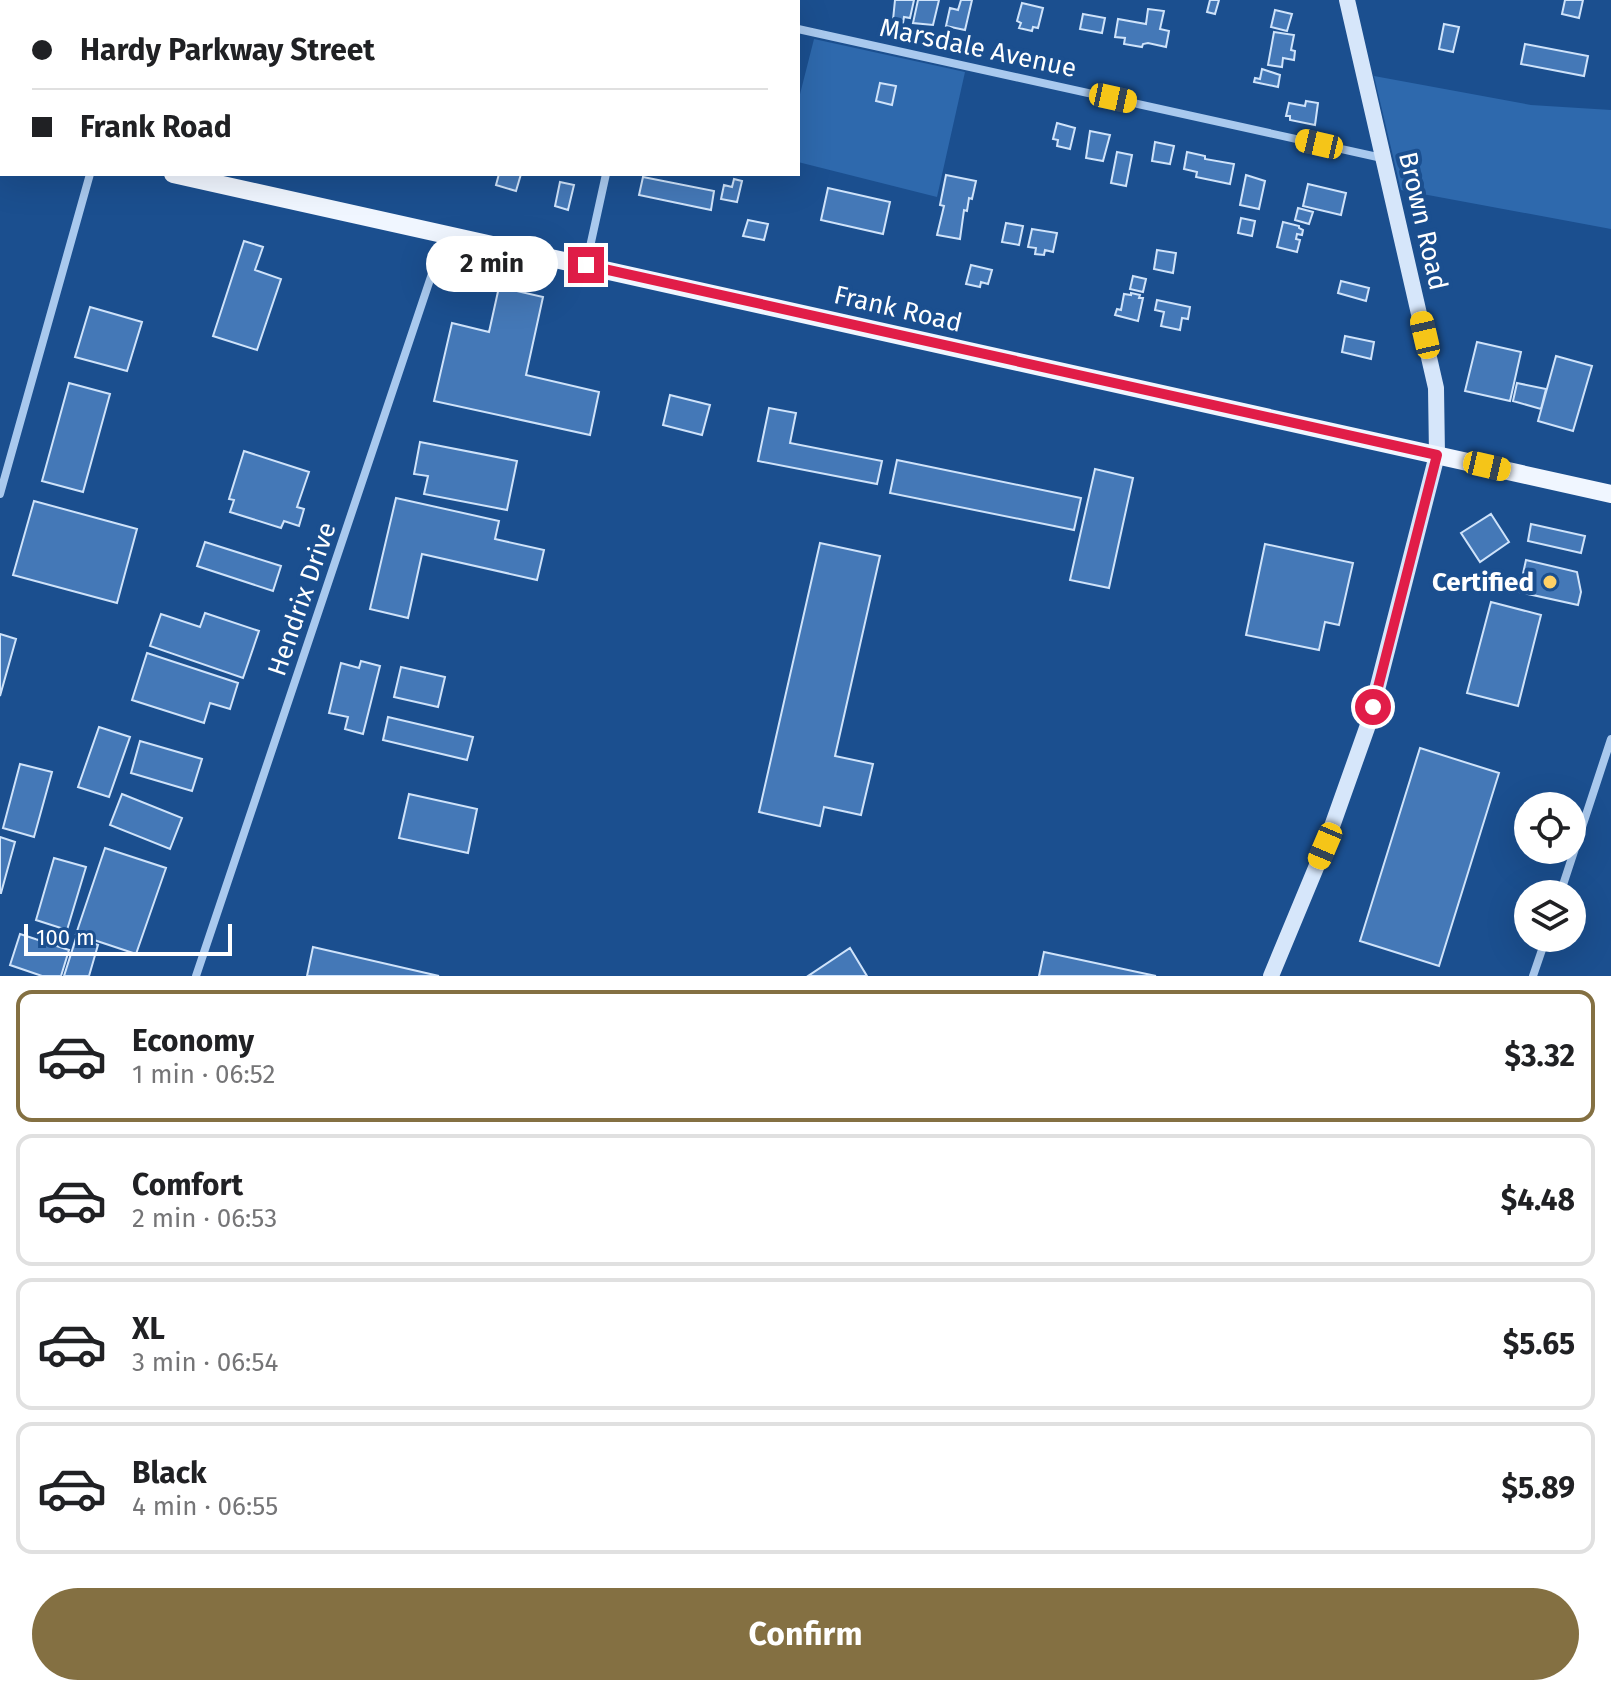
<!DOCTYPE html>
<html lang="en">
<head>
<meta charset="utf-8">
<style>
	body { margin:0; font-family:"Fira Sans",sans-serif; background:#f2f2f2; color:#202124; height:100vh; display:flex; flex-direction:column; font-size:30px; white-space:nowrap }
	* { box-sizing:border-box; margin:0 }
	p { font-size:26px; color:#757577 }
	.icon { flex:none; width:44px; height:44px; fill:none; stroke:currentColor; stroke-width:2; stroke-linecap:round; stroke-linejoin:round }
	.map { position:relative; height:976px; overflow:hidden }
	.panel { display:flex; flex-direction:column; background:#fff; flex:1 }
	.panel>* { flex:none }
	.hud { position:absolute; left:0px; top:0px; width:800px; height:176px; box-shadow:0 8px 32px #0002; display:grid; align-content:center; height:176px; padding:0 32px; background:#fff }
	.buttons { position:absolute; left:1514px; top:792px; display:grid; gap:16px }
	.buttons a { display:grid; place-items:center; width:72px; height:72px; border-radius:50%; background:#fff; box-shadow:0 8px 32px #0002; font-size:40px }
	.scale { position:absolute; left:24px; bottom:20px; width:208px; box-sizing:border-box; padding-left:8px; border:4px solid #fff; border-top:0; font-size:22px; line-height:28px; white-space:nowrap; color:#fff; -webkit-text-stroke:6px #1b4f8f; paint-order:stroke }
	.end { position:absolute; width:36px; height:36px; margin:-18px; border:10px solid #e11d48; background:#fff; box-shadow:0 0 0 4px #fff }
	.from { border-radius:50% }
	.bubble { position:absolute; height:56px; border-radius:28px; background:#fff; box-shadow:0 8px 32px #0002; font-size:26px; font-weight:700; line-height:56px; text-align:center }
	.car { position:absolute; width:24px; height:48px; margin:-24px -12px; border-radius:10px; box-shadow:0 0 6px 2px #0007; background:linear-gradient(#f5c518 24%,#345 0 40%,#f5c518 0 76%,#345 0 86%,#f5c518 0) }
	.hud b { display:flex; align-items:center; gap:28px; height:76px; font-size:30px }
	.hud b+b { border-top:2px solid #e0e0e0 }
	.hud i { width:20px; height:20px; background:#202124 }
	ul { padding:14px 0 0; list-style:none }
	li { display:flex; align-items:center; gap:24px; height:132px; margin:0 16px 12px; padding:0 16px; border:4px solid #e0e0e0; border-radius:16px }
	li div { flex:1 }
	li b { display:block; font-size:30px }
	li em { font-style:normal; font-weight:700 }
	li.on { border-color:#847042 }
	li>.icon { width:72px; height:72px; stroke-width:1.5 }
	.primary-button { display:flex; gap:16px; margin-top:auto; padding:16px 32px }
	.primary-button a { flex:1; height:92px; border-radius:48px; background:#847042; color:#fff; font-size:32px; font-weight:700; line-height:92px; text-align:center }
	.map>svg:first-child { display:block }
	.green { fill:#2e69ad }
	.building { fill:#4478b7; stroke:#cfe3fa; stroke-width:2 }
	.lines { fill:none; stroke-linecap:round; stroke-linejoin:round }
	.minor { stroke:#a9c9ee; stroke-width:8 }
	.secondary { stroke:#d6e6fa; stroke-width:16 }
	.primary { stroke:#f0f6ff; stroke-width:18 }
	.route { stroke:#e11d48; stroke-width:10 }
	.poi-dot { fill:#ffd166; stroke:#1b4f8f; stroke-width:3 }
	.labels { text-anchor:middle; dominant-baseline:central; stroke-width:8; stroke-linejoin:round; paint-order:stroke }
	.street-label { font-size:26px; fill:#fff; stroke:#1b4f8f }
	.poi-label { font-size:26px; font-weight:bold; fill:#fff; stroke:#1b4f8f; text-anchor:end }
</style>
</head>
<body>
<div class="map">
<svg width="1611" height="976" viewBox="0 0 1611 976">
	<rect width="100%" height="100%" fill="#1b4f8f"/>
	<!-- green -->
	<path class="green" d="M 814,39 L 965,72 L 937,197 L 798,162 L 798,102 Z
		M 1374,76 L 1531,105 L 1611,110 L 1611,229 L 1401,190 Z"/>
	<!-- building -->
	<path class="building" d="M 895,0 L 914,0 L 910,18 L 904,17 L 903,23 L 893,20 Z
		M 918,0 L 939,0 L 933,25 L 913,23 Z
		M 961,0 L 972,0 L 965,30 L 946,26 L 950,8 L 958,10 Z
		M 1210,0 L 1219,0 L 1215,14 L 1207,12 Z
		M 1565,0 L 1583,0 L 1579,18 L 1562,14 Z
		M 1022,3 L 1043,8 L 1038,28 L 1033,27 L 1032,31 L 1019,28 L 1021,23 L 1017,21 Z
		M 1148,9 L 1164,11 L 1160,29 L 1169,31 L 1166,47 L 1148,43 L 1143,44 L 1142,47 L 1124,44 L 1125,38 L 1115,37 L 1118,19 L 1146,24 Z
		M 1275,10 L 1292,14 L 1287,31 L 1271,27 Z
		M 1083,14 L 1105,18 L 1102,33 L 1080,29 Z
		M 1444,24 L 1459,27 L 1453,52 L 1439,49 Z
		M 1274,32 L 1294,35 L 1291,50 L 1295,51 L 1294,60 L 1283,58 L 1282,67 L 1268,65 Z
		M 1525,44 L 1588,56 L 1584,76 L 1521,64 Z
		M 1262,69 L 1280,75 L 1278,87 L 1254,82 L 1255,78 L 1260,79 Z
		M 880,83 L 896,86 L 892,105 L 876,101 Z
		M 1306,101 L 1318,103 L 1315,125 L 1290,120 L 1290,116 L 1286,116 L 1289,103 L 1305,106 Z
		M 1057,123 L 1075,128 L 1070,149 L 1057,146 L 1058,140 L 1053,139 Z
		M 1090,131 L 1110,135 L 1103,161 L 1086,158 Z
		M 1155,142 L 1174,146 L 1170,164 L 1152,161 Z
		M 1117,152 L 1132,155 L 1126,186 L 1111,183 Z
		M 1187,152 L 1205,156 L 1205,159 L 1234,164 L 1230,184 L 1196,177 L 1197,172 L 1184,169 Z
		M 499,174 L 521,174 L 516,191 L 496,185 Z
		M 946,175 L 976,181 L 972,199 L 969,198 L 967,211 L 964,210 L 960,239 L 937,235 L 944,206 L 940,205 Z
		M 1246,175 L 1265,181 L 1259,209 L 1240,205 Z
		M 643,177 L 714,191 L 711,210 L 639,195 Z
		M 734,179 L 742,181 L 737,202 L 721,199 L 724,185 L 732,187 Z
		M 560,182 L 574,185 L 568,210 L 555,206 Z
		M 1308,184 L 1346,193 L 1341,215 L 1303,206 Z
		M 828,188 L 890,202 L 883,234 L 821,220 Z
		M 1298,208 L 1313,212 L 1309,224 L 1295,220 Z
		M 1241,218 L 1255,221 L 1252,236 L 1238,233 Z
		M 748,220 L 768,224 L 764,240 L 743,236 Z
		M 1283,222 L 1299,226 L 1299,228 L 1303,230 L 1302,235 L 1297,234 L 1296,239 L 1300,240 L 1297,252 L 1277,247 Z
		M 1006,223 L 1023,226 L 1019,245 L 1002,242 Z
		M 1032,229 L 1057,233 L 1053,252 L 1045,250 L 1044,255 L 1035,254 L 1036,248 L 1028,247 Z
		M 244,241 L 263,247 L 255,270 L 281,279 L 257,350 L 213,336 Z
		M 1157,250 L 1176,253 L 1173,273 L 1154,269 Z
		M 971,265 L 992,270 L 988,284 L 981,282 L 980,287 L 966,284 Z
		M 1133,276 L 1146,279 L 1143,292 L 1130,289 Z
		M 1341,281 L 1369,288 L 1366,301 L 1338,293 Z
		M 499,287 L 543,297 L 526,375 L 599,392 L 590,435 L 434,401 L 452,323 L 489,332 Z
		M 1131,293 L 1140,295 L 1139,298 L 1143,298 L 1138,321 L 1115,315 L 1117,309 L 1121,310 L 1124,294 L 1131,295 Z
		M 1157,300 L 1190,307 L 1188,319 L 1182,318 L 1180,330 L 1161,326 L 1164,312 L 1155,310 Z
		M 90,307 L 142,322 L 127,371 L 75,357 Z
		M 1345,336 L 1374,342 L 1371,359 L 1342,352 Z
		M 1477,342 L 1521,352 L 1510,401 L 1465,391 Z
		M 1556,356 L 1592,366 L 1573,431 L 1538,421 Z
		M 69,383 L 110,394 L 83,492 L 42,481 Z
		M 1517,383 L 1546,389 L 1541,409 L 1513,401 Z
		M 670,395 L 710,405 L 702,435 L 663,425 Z
		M 769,408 L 796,413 L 790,443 L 882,461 L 877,484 L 758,461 Z
		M 420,442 L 517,461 L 507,510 L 424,494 L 428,476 L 414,474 Z
		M 244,451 L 309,472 L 297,507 L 304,509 L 299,526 L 284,521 L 281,528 L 230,512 L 234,500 L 229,499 Z
		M 897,460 L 1081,498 L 1074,530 L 890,493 Z
		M 1095,469 L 1133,478 L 1109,588 L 1070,580 Z
		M 396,498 L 499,521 L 495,539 L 544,550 L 537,580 L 422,554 L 408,618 L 370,609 Z
		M 34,501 L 137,529 L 117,603 L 13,575 Z
		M 1491,514 L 1509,542 L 1480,562 L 1461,533 Z
		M 1531,524 L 1585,536 L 1581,553 L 1528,541 Z
		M 205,542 L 281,566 L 273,591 L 197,566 Z
		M 820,543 L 880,556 L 835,756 L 873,764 L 861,815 L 824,807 L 820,826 L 759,812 Z
		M 1265,544 L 1353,563 L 1339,625 L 1325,622 L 1319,650 L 1246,635 Z
		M 1526,560 L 1577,572 L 1581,592 L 1578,605 L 1519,592 Z
		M 1491,602 L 1541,615 L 1518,706 L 1467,693 Z
		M 205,613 L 259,631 L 243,678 L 150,646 L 161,614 L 200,627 Z
		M 0,634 L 16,639 L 0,696 Z
		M 147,653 L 238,683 L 230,709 L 210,703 L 204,723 L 132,700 Z
		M 361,661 L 380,666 L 363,734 L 345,729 L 348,717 L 329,713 L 341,663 L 359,668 Z
		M 401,667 L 445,677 L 438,707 L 394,697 Z
		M 388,717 L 473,737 L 467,760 L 383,740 Z
		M 99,727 L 130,737 L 109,797 L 78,787 Z
		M 140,741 L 202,759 L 192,791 L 131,773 Z
		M 1420,748 L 1499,773 L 1439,966 L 1360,941 Z
		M 20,764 L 52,772 L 34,837 L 3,828 Z
		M 122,794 L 182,818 L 170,849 L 110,825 Z
		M 409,794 L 477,809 L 468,853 L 399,838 Z
		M 0,837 L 15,842 L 1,893 L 0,893 Z
		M 105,848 L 166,868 L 136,954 L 76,934 Z
		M 54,858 L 86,867 L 67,930 L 36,920 Z
		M 20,934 L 69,950 L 61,976 L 42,976 L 10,965 Z
		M 76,938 L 98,945 L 89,976 L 64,976 Z
		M 313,947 L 439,976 L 307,976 Z
		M 850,948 L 867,976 L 808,976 Z
		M 1044,952 L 1156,976 L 1039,976 Z"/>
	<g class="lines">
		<!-- minor -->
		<path class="minor" d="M 665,0 L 674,2
			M 89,2 L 90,0
			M 642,2 L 643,0
			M 798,29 L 1382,158
			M 586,265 L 606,174
			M 0,494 L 90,174
			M 1560,894 L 1611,739
			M 196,976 L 445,235
			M 1533,976 L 1546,938"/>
		<!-- secondary -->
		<path class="secondary" d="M 1271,976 L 1325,846 L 1368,725 L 1437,455 L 1436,388 L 1347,0"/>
		<!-- primary -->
		<path class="primary" d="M 0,134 L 2,135
			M 173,174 L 1611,494"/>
	</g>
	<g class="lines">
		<!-- route -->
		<path class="route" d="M 586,265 L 1437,455 L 1373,707"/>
	</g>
	<!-- markers -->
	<circle class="poi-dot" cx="1550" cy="582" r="8"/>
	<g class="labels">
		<!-- street labels -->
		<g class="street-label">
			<text transform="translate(978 48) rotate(12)">Marsdale Avenue</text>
			<text transform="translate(1423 221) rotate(77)">Brown Road</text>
			<text transform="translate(898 309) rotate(13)">Frank Road</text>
			<text transform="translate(302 599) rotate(-71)">Hendrix Drive</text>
		</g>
		<!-- poi labels -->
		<g class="poi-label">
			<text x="1534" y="582">Certified</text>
		</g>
	</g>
</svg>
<div class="buttons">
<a><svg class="icon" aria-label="locate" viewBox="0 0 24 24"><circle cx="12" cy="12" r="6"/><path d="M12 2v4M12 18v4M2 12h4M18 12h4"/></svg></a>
<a><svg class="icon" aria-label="layers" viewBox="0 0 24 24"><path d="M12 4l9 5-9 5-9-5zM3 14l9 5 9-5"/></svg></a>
</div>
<div class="scale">100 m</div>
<i class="end from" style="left:1373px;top:707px"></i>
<i class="end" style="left:586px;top:265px"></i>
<div class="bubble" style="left:426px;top:236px;width:132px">2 min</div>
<i class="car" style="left:1113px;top:98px;rotate:102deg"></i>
<i class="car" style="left:1319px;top:144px;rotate:283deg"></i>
<i class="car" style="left:1425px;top:335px;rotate:347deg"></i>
<i class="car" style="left:1487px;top:466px;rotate:103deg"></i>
<i class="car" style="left:1325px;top:846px;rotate:203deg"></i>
<div class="hud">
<b><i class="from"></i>Hardy Parkway Street</b>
<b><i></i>Frank Road</b>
</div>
</div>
<section class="panel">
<ul>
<li class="on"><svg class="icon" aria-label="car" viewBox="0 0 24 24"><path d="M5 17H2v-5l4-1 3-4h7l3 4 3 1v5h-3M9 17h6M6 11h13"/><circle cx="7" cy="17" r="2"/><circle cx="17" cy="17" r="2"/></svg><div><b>Economy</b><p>1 min · 06:52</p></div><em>$3.32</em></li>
<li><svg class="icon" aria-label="car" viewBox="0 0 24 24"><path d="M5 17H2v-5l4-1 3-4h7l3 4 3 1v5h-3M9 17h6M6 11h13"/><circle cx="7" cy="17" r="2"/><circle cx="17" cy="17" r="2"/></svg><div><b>Comfort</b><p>2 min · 06:53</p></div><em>$4.48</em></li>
<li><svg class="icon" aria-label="car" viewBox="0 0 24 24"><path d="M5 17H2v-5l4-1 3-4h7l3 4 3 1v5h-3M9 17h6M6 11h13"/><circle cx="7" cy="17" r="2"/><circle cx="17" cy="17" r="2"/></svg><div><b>XL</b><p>3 min · 06:54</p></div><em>$5.65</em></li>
<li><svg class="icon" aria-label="car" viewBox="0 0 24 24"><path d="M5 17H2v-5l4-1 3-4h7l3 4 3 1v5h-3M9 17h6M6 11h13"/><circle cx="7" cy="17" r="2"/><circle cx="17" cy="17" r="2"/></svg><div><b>Black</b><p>4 min · 06:55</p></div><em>$5.89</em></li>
</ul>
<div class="primary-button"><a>Confirm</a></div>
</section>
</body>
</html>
